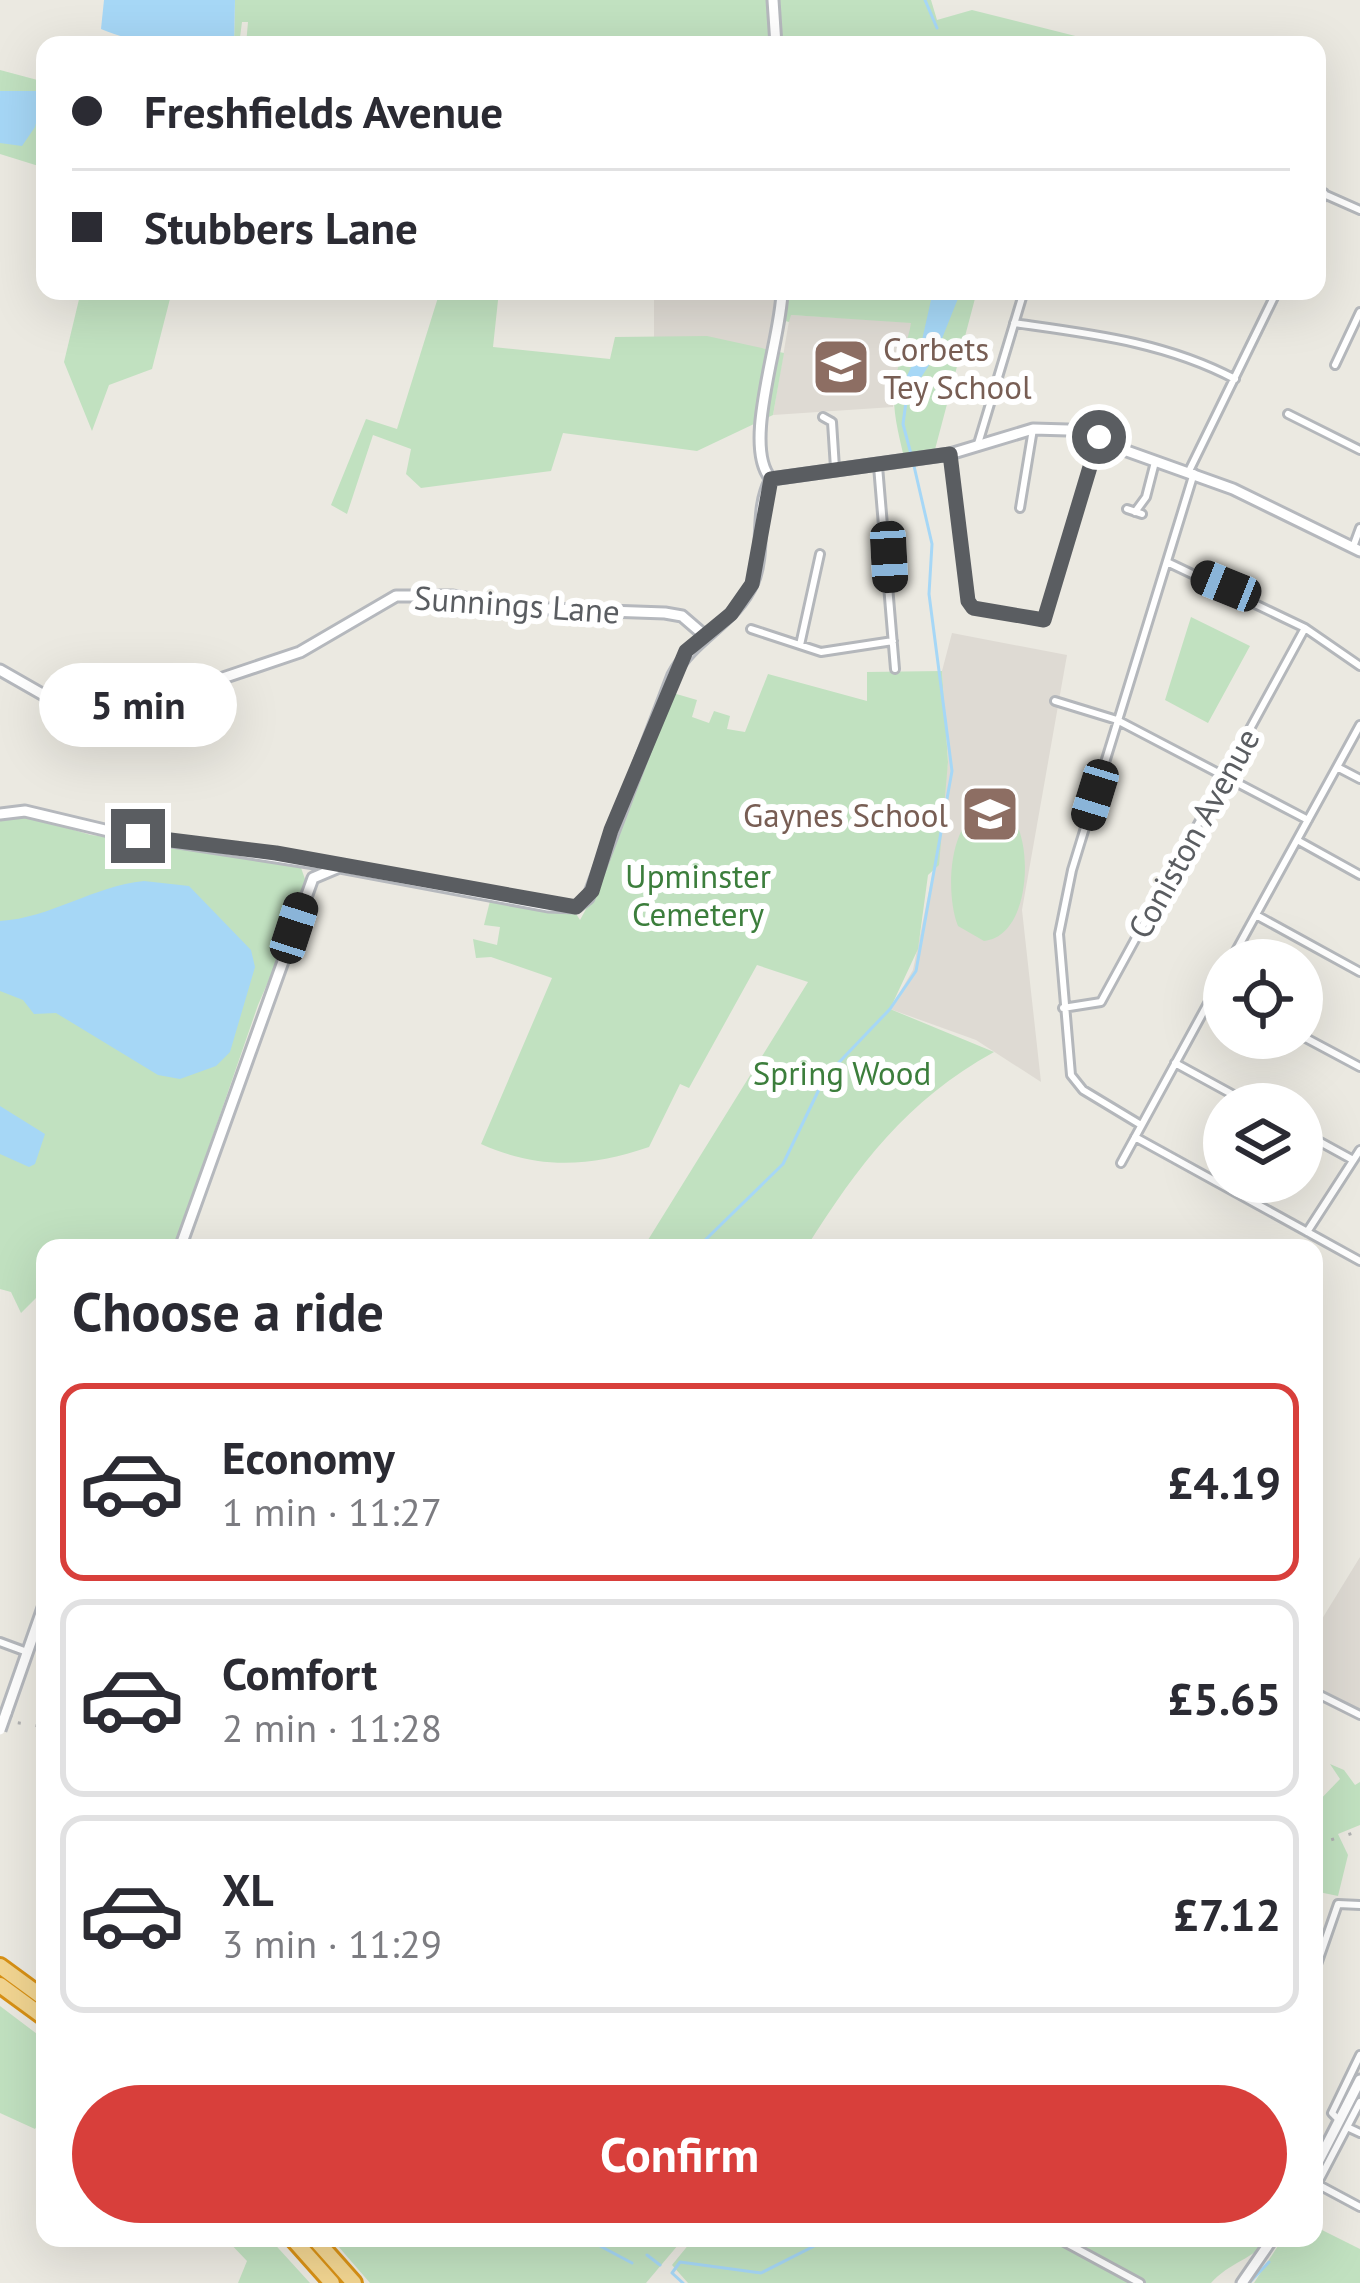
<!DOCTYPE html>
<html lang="en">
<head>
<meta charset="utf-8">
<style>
	body { margin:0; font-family:"PT Sans",sans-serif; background:#f2f2f3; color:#2b2b33; height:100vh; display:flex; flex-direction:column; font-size:45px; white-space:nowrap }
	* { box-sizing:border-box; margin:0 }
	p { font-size:39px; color:#7c7c81 }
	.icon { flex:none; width:66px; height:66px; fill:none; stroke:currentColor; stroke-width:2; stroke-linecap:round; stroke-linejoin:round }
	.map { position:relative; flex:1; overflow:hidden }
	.sheet { position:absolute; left:36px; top:1239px; width:1287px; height:1008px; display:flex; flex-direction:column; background:#fff; border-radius:24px; box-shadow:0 12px 48px #0002 }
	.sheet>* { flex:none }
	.hud { position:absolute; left:36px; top:36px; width:1290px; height:264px; border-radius:24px; box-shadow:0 12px 48px #0002; display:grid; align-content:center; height:264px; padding:0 36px; background:#fff }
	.controls { position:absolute; left:1203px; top:939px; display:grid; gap:24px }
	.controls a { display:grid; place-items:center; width:120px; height:120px; border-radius:50%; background:#fff; box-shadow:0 12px 48px #0002; font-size:60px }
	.end { position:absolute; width:54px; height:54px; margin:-27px; border:15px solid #5a5d61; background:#fff; box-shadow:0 0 0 6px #fff }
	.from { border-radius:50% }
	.bubble { position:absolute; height:84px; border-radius:42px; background:#fff; box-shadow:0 12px 48px #0002; font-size:39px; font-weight:800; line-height:84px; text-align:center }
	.car { position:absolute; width:36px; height:72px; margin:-36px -18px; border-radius:15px; box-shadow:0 0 9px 3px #0007; background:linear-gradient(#222 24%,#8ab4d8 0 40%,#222 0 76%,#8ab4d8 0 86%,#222 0) }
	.hud b { display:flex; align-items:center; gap:42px; height:114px; font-size:45px }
	.hud b+b { border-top:3px solid #e1e1e2 }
	.hud i { width:30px; height:30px; background:#2b2b33 }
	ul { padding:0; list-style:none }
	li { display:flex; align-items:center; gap:36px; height:198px; margin:0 24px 18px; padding:0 12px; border:6px solid #e1e1e2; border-radius:24px }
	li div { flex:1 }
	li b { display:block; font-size:45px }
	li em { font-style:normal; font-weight:800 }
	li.current { border-color:#d83f3b }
	li>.icon { width:108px; height:108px; stroke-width:1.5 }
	h2 { padding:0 36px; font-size:54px; line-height:144px }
	.primary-button { display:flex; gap:24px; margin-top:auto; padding:24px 36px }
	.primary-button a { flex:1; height:138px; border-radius:72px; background:#d83f3b; color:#fff; font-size:48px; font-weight:800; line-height:138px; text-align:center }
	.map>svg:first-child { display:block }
	.education { fill:#dedad3 }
	.green { fill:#c1e1c0 }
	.water { fill:#a6d7f6 }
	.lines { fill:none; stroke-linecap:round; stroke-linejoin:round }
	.stream { stroke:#a6d7f6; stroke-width:3 }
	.street-casing { stroke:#b4b7bb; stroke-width:12 }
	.secondary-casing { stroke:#b5b8bd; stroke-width:15 }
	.highway-casing { stroke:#d89115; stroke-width:20 }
	.street { stroke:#fff; stroke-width:6 }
	.secondary { stroke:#fff; stroke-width:9 }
	.highway { stroke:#f2d591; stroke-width:14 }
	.rail { stroke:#b0b1b1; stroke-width:3; stroke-dasharray:3 15; stroke-linecap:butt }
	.secondary-bridge-casing { stroke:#b5b8bd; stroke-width:15; stroke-linecap:butt }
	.secondary-bridge { stroke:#fff; stroke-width:9 }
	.route { stroke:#5a5d61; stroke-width:15 }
	.labels { text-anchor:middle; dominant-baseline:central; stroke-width:12; stroke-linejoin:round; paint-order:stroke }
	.education-label { font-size:33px; fill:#785e54; stroke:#fff; text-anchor:start }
	.street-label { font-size:33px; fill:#5a5d61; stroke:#fff }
	.park-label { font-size:33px; fill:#3c7e3c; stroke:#fff }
</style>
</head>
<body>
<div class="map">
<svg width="1360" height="2283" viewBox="0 0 1360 2283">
	<rect width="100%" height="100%" fill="#ebe9e1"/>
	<!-- education -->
	<path class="education" d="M 654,291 L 782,291 L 776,351 L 654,340 Z
		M 790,315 L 912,322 L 905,359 L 896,374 L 893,407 L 773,415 Z
		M 952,633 L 1067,655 L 1022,910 L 1041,1082 L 976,1040 L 890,1009 L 913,970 L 933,871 L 948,762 L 942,671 Z
		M 1360,1557 L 1360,1713 L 1314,1688 L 1314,1632 Z"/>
	<!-- green -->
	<path class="green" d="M 235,0 L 931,0 L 937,20 L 972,10 L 1107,44 L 246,45 L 248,22 L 242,22 L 239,45 L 234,45 Z
		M 0,70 L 45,82 L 45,168 L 0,154 Z
		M 81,291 L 172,291 L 152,369 L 109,385 L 92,431 L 64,362 Z
		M 440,291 L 499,291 L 493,347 L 610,359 L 615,337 L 707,336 L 784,353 L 773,415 L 697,451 L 563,433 L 551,471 L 421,488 L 406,474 L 411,449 L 373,435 L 347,514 L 331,505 L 366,419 L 397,429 Z
		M 782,291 L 977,291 L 933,457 L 905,462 C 899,435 891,409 895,381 C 898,362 908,343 911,323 L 791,315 L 789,322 L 781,320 Z
		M 1191,617 L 1250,646 L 1208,723 L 1165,700 Z
		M 942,671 L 948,762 L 939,865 L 928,875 L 918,949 L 890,1009 L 994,1052 C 906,1101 859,1164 806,1248 L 643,1248 L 808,982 L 757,965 L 689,1088 L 680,1084 L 649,1147 C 590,1167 539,1170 481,1144 L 552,978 L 491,957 L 476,958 L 473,939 L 497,945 L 500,927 L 484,925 L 490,901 L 575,912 L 580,920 L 596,891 L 673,693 L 697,700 L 692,717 L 709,723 L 714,711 L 730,716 L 727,729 L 745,732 L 768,674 L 867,701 L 867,672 Z
		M 988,808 L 1013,818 C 1034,848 1029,937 984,941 L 958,926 C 945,894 948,816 988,808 Z
		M 29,817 L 91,835 L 299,862 L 306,882 L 292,907 L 284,945 L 258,1005 L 174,1248 L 45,1248 L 36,1298 L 21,1313 L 11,1292 L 0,1289 L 0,821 Z
		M 1330,1764 L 1344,1770 L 1355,1785 L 1360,1782 L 1360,1825 L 1338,1834 L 1348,1855 L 1338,1896 L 1314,1891 L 1314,1806 L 1340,1779 Z
		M 0,2006 L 45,2040 L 45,2114 L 35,2129 L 0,2113 Z
		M 1314,2226 L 1360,2249 L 1360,2283 L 1254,2283 L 1283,2238 L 1314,2238 Z
		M 225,2238 L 269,2238 L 310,2283 L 238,2283 L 247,2261 Z
		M 331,2238 L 642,2238 L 648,2243 L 665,2244 L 645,2238 L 684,2238 L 646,2283 L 370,2283 Z
		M 694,2238 L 1048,2238 L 1132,2283 L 688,2283 L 672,2265 Z
		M 1067,2238 L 1269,2238 C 1256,2258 1228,2263 1211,2283 L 1146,2283 Z"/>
	<!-- water -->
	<path class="water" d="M 104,0 L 235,0 L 234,45 C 186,45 145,48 101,29 Z
		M 0,91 L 38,91 L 42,99 L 35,127 L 22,146 L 0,143 Z
		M 933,291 L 961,291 L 935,356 L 913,390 L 907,390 L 903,384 L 920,349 Z
		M 144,881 L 189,886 L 251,950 L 255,967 L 230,1052 L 216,1066 L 180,1079 L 158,1075 L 56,1013 L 34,1014 L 23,1000 L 0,991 L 0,921 C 51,918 93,886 144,881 Z
		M 0,1106 L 45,1134 L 35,1164 L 29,1167 L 0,1154 Z"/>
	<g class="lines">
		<!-- stream -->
		<path class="stream" d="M 925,0 L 937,28
			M 908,387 L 903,424 L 911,454
			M 697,1248 L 783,1164 L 825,1077 L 890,1009 L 916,971 L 952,771 L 929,594 L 932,544 L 914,466
			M 585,2238 L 632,2263
			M 647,2255 L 660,2265
			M 683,2283 L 672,2273 L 680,2262 L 761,2273 L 830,2238
			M 1249,2283 L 1269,2262"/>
		<!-- street casing -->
		<g class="street-casing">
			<path id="street" d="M 1317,191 L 1360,210
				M 1317,208 L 1324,193
				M 1263,291 L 1275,296
				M 1014,323 C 1092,334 1165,342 1235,379
				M 1335,365 L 1360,312
				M 1288,414 L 1360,450
				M 823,417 L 832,422 L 835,468
				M 977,447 L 1024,291
				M 950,454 L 969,601 L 973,608 L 1044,621 L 1098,441
				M 878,466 L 895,669
				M 1189,471 L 1277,291
				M 1020,508 L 1033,429
				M 1127,509 L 1142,514
				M 1135,512 L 1146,497 L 1155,462
				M 1353,547 L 1360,528
				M 1167,562 L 1305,628 L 1360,666
				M 751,629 L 821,652 L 893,641
				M 800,645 L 820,554
				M 1055,701 L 1117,720 L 1308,820
				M 1337,767 L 1360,779
				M 1297,840 L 1360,875
				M 1256,915 L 1360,972
				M 1231,960 L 1360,725
				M 1063,1008 L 1101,1002 L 1305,628
				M 1302,1036 L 1360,1067
				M 1175,1063 L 1250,1104
				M 1141,1125 L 1083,1090 L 1071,1075 L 1059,934 L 1072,870 L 1194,473
				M 1302,1132 L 1353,1160
				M 1135,1137 L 1360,1261
				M 1121,1163 L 1224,974
				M 1307,1232 L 1360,1150
				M 0,1642 L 27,1652
				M 1314,1692 L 1360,1715
				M 1314,1973 L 1338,1904 L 1360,1905
				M 1338,2119 L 1332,2113 L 1360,2055
				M 1347,2127 L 1360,2133
				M 1317,2184 L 1360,2207
				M 1314,2190 L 1360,2102
				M 1057,2238 L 1140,2283"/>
		</g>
		<!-- secondary casing -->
		<g class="secondary-casing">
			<path id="secondary" d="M 773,0 L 776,45
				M 771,479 L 950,454 L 1033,429 L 1068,430 L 1233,489 L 1360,551
				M 771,479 C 741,446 782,337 782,291
				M 0,670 L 63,706 L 119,713 L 300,652 L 396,596 L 452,596 L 522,608 L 665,613 L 682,616 L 704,635
				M 0,814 L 25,811 L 113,832 L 334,866
				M 180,1248 L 313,878 L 339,867 L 548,906 L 576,907 L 588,898 L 673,675 C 693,638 737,621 753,582 C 766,550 754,510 771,479
				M 6,1713 L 45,1602
				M 1314,2170 L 1360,2080
				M 1242,2283 L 1273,2238"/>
		</g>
		<!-- highway casing -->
		<g class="highway-casing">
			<path id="highway" d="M 0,1966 L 45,1999
				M 0,1985 L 45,2018
				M 292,2238 L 332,2283
				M 314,2238 L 354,2283"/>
		</g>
		<!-- street -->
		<use href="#street" class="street"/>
		<!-- secondary -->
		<use href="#secondary" class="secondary"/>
		<!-- highway -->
		<use href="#highway" class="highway"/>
		<!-- rail -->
		<path class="rail" d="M 0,1720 L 45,1727
			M 1314,1845 L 1360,1831"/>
		<!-- secondary-bridge casing -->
		<g class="secondary-bridge-casing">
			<path id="secondary-bridge" d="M 0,1730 L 6,1713"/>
		</g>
		<!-- secondary-bridge -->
		<use href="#secondary-bridge" class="secondary-bridge"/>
	</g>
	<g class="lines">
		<!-- route -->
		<path class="route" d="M 138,836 L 276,853 L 576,907 L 592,891 L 611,830 L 686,651 L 731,614 L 752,584 L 771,479 L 950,454 L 968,601 L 973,608 L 1044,620 L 1099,437"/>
	</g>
	<!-- icons -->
	<defs>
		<g id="school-square" transform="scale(3)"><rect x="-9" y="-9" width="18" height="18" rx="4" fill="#8d6e63" stroke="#fff"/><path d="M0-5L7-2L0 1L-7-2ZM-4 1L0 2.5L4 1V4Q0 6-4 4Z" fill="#fff"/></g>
	</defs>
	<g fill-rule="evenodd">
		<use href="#school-square" x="841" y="367"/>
		<use href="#school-square" x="990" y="814"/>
	</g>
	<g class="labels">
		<!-- education labels -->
		<g class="education-label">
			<text x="883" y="348">Corbets<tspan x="883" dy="38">Tey School</tspan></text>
			<text x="948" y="814" text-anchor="end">Gaynes School</text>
		</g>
		<!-- street labels -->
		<g class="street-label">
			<text transform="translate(517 604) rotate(4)">Sunnings Lane</text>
			<text transform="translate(1193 833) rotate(-61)">Coniston Avenue</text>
		</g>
		<!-- park labels -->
		<g class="park-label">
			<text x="698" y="875">Upminster<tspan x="698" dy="38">Cemetery</tspan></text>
			<text x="842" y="1072">Spring Wood</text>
		</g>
	</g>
</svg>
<div class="controls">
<a><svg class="icon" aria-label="locate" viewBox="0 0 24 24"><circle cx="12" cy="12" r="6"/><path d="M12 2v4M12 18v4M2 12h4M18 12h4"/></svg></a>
<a><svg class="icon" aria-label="layers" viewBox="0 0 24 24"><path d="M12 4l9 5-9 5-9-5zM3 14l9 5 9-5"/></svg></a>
</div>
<i class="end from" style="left:1099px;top:437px"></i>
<i class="end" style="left:138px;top:836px"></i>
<div class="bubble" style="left:39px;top:663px;width:198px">5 min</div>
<i class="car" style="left:889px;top:557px;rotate:177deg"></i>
<i class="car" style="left:1226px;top:586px;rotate:292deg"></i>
<i class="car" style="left:1095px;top:795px;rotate:197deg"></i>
<i class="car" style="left:294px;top:928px;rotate:18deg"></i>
<div class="hud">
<b><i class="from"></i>Freshfields Avenue</b>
<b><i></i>Stubbers Lane</b>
</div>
<section class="sheet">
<h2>Choose a ride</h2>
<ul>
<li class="current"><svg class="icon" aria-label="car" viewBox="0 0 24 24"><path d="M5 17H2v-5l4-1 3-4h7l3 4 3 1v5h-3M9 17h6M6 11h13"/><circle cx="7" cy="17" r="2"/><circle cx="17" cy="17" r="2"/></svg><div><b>Economy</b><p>1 min · 11:27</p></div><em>£4.19</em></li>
<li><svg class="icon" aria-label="car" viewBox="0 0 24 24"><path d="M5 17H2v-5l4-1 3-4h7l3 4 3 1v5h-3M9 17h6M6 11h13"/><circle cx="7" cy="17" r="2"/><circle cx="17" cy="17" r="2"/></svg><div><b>Comfort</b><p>2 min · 11:28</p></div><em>£5.65</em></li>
<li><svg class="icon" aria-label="car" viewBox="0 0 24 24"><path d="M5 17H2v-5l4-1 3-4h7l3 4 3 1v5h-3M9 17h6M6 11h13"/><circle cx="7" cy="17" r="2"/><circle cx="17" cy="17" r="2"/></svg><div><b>XL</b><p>3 min · 11:29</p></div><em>£7.12</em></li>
</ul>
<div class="primary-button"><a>Confirm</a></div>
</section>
</div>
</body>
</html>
